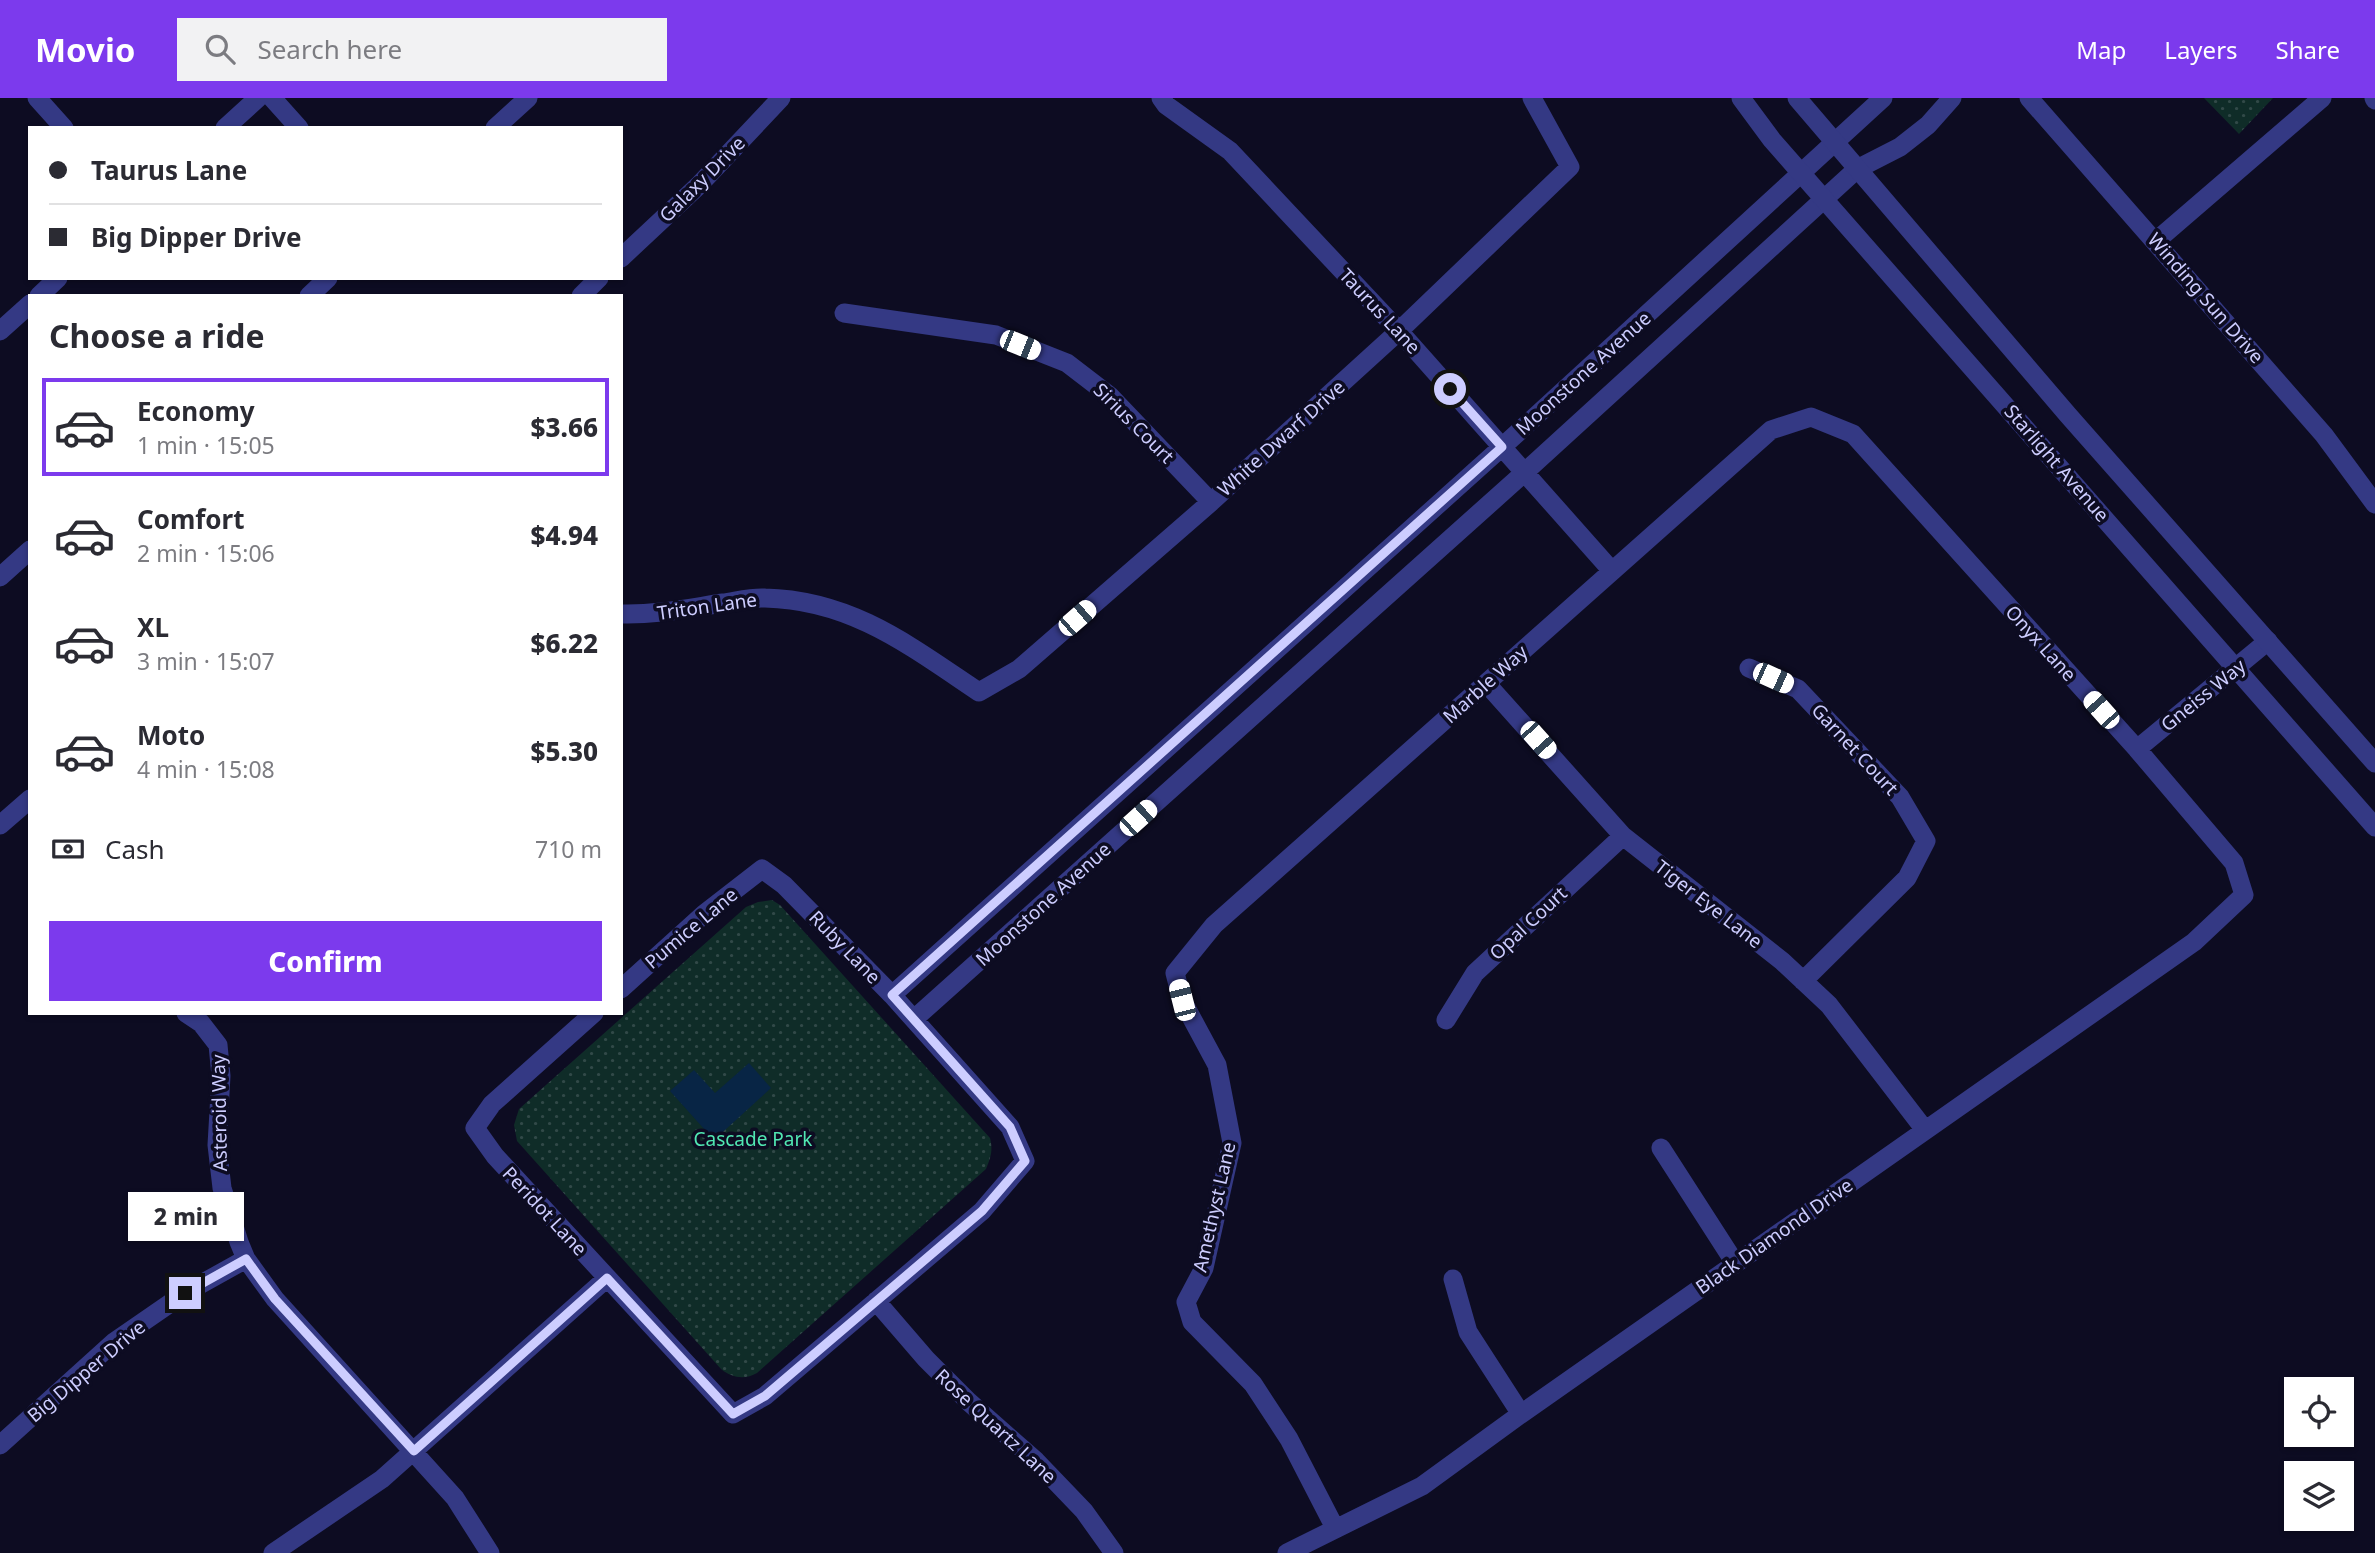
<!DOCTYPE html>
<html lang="en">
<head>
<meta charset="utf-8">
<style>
	body { margin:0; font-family:"Noto Sans",sans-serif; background:#f2f2f3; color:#2b2b33; height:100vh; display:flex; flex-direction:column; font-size:26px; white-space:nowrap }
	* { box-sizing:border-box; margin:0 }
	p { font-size:23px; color:#7c7c81 }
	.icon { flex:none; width:38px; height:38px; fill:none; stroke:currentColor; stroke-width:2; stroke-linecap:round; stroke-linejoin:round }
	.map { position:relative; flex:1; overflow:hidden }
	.panel { position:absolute; left:28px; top:196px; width:595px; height:721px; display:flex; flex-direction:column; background:#fff; border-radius:0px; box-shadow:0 2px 5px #0004 }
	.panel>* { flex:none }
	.top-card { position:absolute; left:28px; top:28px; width:595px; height:154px; border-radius:0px; box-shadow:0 2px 5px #0004; display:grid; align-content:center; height:154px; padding:0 21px; background:#fff }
	.controls { position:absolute; left:2284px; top:1279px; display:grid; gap:14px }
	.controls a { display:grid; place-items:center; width:70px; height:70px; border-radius:0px; background:#fff; box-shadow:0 2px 5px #0004; font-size:35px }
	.end { position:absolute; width:32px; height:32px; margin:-16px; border:9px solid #cdcdff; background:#111; box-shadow:0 0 0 4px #111 }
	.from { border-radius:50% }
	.bubble { position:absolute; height:49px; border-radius:0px; background:#fff; box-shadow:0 2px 5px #0004; font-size:23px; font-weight:800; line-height:49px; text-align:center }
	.car { position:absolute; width:21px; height:42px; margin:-21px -10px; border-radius:9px; box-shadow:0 0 5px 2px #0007; background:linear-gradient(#fff 24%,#345 0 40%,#fff 0 76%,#345 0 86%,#fff 0) }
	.top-card b { display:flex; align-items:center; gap:24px; height:66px; font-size:26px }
	.top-card b+b { border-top:2px solid #e1e1e2 }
	.top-card i { width:18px; height:18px; background:#2b2b33 }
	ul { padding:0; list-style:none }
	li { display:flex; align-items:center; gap:21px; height:98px; margin:0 14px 10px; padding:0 7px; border:4px solid transparent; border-radius:0px }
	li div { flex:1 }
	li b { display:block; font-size:26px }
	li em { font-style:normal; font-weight:800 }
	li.current { border-color:#7c3aed }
	li>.icon { width:63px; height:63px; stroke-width:1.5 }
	h2 { padding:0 21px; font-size:32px; line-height:84px }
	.pay { display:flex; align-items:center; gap:18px; height:77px; padding:0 21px; font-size:26px }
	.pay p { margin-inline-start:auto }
	.button { display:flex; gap:14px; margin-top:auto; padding:14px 21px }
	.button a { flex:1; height:80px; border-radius:0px; background:#7c3aed; color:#fff; font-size:28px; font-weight:800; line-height:80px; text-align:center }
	header { display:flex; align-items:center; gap:42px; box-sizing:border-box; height:98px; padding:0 35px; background:#7c3aed; color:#fff }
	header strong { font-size:33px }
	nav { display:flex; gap:38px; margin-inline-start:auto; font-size:24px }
	.search { width:490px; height:63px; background:#f2f2f3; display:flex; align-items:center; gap:18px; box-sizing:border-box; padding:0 24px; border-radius:0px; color:#7c7c81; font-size:26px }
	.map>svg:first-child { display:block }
	.park { fill:url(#park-dots) }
	.water { fill:#082545 }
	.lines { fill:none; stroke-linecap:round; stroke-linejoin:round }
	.minor { stroke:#343984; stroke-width:19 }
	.tertiary { stroke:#343984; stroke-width:19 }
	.route { stroke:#cdcdff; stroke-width:9 }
	.labels { text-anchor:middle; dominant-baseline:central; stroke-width:7; stroke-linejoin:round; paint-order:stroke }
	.street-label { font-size:19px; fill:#cdcdff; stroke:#0d0c22 }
	.park-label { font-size:19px; fill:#51e7b2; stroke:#0d0c22 }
</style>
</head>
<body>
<header>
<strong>Movio</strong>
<div class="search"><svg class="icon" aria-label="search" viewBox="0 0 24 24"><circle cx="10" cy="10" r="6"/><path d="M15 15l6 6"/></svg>Search here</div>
<nav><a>Map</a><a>Layers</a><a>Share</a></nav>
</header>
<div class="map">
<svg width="2375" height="1455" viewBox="0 0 2375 1455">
	<defs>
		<pattern id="park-dots" width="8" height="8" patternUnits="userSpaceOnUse" patternTransform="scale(1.75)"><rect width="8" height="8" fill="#0f2c28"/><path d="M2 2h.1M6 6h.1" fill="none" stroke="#314948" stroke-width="1.8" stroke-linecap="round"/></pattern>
	</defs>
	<rect width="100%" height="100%" fill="#0d0c22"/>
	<!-- park -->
	<path class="park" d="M 2204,0 L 2273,0 L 2239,36 Z
		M 772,802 L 780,807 L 990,1040 C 993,1052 991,1059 986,1071 L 757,1275 C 745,1282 732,1280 721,1271 L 517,1043 L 514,1027 L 519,1011 L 746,809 L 758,804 Z"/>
	<!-- water -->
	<path class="water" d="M 749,965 L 771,990 L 714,1042 L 670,993 L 694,972 L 715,995 Z"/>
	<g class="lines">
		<!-- minor -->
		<path class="minor" d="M 37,0 L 64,30
			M 272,0 L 299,30
			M 1161,0 L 1166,7 L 1230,53 L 1399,233 L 1612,473
			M 2029,0 L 2324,337 L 2375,406
			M 2374,0 L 2375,2
			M 225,30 L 258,0
			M 2156,143 L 2322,0
			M 621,160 L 699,87 L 781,0
			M 39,198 L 58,180
			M 581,198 L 599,180
			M 844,215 L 996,237 L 1067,265 L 1110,298 L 1211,404
			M 0,233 L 30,206
			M 621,516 C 656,517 689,510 723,505 C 737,503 752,499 765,500 C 852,502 910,548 979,594 L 1019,571 L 1211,404 L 1399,233 L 1570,69 L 1532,0
			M 1749,570 L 1798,591 L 1900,699 L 1926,743 L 1907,780 L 1803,883
			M 1486,585 L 1623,738 L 1782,863 L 1829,907 L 1925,1032
			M 2137,651 L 2268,543
			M 0,727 L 30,701
			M 892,897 L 1502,349 L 1883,0
			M 186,915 L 201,925 L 218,947 L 221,978 L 217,1047 L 222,1090 L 239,1144 L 246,1161 L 275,1201 L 455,1400 L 490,1455
			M 594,915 L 492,1006 L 475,1030 L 495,1058 L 733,1316 L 765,1298 L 982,1113 L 1025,1063 L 1010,1029 L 892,897 L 784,787 L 762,771 L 704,816 L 621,891
			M 914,921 L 1525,374 L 1857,71 L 1900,49 L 1928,27 L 1952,0
			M 1446,922 L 1475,875 L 1623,738
			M 1661,1050 L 1735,1165
			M 1453,1181 L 1468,1234 L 1521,1316
			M 876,1203 L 926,1261 L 969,1304 L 1036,1363 L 1084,1413 L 1114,1455
			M 0,1347 L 114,1244 L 185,1195 L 246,1161
			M 273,1455 L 382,1381 L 607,1180
			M 1287,1455 L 1422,1388 L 1521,1316 L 2194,844 L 2244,797 L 2234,765 L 2137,651 L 1853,336 L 1811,319 L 1771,332 L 1214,827 L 1175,875 L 1182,902 L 1217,967 L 1232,1045 L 1204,1170 L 1186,1204 L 1192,1224 L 1253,1286 L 1289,1341 L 1335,1430"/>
		<!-- tertiary -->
		<path class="tertiary" d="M 1741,0 L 1772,42 L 2375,729
			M 1797,0 L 2068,317 L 2375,665
			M 495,30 L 528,0
			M 309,198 L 328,180
			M 0,479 L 30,452"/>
	</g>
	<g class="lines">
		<!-- route -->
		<path class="route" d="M 185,1195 L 246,1161 L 275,1201 L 414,1353 L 607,1180 L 733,1316 L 765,1298 L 982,1113 L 1025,1063 L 1010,1029 L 892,897 L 1502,349 L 1450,291"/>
	</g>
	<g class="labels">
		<!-- street labels -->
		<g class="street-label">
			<text transform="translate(702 81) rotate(-45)">Galaxy Drive</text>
			<text transform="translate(2206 200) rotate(49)">Winding Sun Drive</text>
			<text transform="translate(1380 213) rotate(47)">Taurus Lane</text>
			<text transform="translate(1583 275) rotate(-42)">Moonstone Avenue</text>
			<text transform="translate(1134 325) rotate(45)">Sirius Court</text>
			<text transform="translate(1281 340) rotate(-42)">White Dwarf Drive</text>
			<text transform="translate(2057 365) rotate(49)">Starlight Avenue</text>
			<text transform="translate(707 508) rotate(-8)">Triton Lane</text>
			<text transform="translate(2041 545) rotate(48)">Onyx Lane</text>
			<text transform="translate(1485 586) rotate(-42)">Marble Way</text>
			<text transform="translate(2203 597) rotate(-39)">Gneiss Way</text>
			<text transform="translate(1855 651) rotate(47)">Garnet Court</text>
			<text transform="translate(1043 806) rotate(-42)">Moonstone Avenue</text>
			<text transform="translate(1709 806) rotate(38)">Tiger Eye Lane</text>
			<text transform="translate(1528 825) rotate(-43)">Opal Court</text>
			<text transform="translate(691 830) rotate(-40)">Pumice Lane</text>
			<text transform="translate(845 849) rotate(46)">Ruby Lane</text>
			<text transform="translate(219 1015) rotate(-91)">Asteroid Way</text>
			<text transform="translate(1214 1109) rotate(-77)">Amethyst Lane</text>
			<text transform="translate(545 1113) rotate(47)">Peridot Lane</text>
			<text transform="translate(1774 1138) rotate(-35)">Black Diamond Drive</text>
			<text transform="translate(86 1273) rotate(-40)">Big Dipper Drive</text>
			<text transform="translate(996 1328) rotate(43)">Rose Quartz Lane</text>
		</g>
		<!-- park labels -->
		<g class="park-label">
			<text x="753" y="1041">Cascade Park</text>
		</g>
	</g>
</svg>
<div class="controls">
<a><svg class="icon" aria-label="locate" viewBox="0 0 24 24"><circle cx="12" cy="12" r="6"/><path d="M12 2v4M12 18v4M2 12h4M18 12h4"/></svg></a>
<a><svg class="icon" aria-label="layers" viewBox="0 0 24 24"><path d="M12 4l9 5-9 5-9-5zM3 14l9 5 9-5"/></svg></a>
</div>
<i class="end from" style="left:1450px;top:291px"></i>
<i class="end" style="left:185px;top:1195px"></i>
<div class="bubble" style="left:128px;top:1094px;width:116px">2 min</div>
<i class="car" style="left:1020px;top:247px;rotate:112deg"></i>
<i class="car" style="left:1077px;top:520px;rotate:49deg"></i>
<i class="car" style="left:1773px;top:580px;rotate:114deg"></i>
<i class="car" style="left:2101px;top:612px;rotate:318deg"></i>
<i class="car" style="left:1538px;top:642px;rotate:138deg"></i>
<i class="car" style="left:1138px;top:720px;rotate:48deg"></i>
<i class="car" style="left:1182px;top:902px;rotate:346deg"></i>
<div class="top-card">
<b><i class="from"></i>Taurus Lane</b>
<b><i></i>Big Dipper Drive</b>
</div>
<section class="panel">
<h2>Choose a ride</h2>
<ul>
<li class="current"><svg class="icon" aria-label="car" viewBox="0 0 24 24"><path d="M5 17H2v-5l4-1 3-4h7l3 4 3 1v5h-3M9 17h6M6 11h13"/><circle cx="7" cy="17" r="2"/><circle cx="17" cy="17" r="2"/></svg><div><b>Economy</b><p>1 min · 15:05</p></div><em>$3.66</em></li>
<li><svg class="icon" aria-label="car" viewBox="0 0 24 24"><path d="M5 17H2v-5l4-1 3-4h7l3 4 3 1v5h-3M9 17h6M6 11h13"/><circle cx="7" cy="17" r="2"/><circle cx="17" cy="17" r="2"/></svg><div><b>Comfort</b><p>2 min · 15:06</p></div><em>$4.94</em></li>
<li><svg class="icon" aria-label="car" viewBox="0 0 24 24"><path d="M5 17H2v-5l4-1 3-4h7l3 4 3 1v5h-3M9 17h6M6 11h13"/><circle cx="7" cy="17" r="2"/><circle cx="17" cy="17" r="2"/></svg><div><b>XL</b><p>3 min · 15:07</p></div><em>$6.22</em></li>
<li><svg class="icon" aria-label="car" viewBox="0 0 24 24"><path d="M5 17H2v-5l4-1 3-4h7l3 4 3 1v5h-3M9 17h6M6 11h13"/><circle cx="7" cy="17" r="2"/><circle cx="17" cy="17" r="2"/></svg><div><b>Moto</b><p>4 min · 15:08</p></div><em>$5.30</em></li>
</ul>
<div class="pay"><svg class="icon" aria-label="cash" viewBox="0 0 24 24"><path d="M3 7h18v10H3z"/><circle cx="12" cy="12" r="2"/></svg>Cash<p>710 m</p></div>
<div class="button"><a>Confirm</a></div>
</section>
</div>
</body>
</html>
